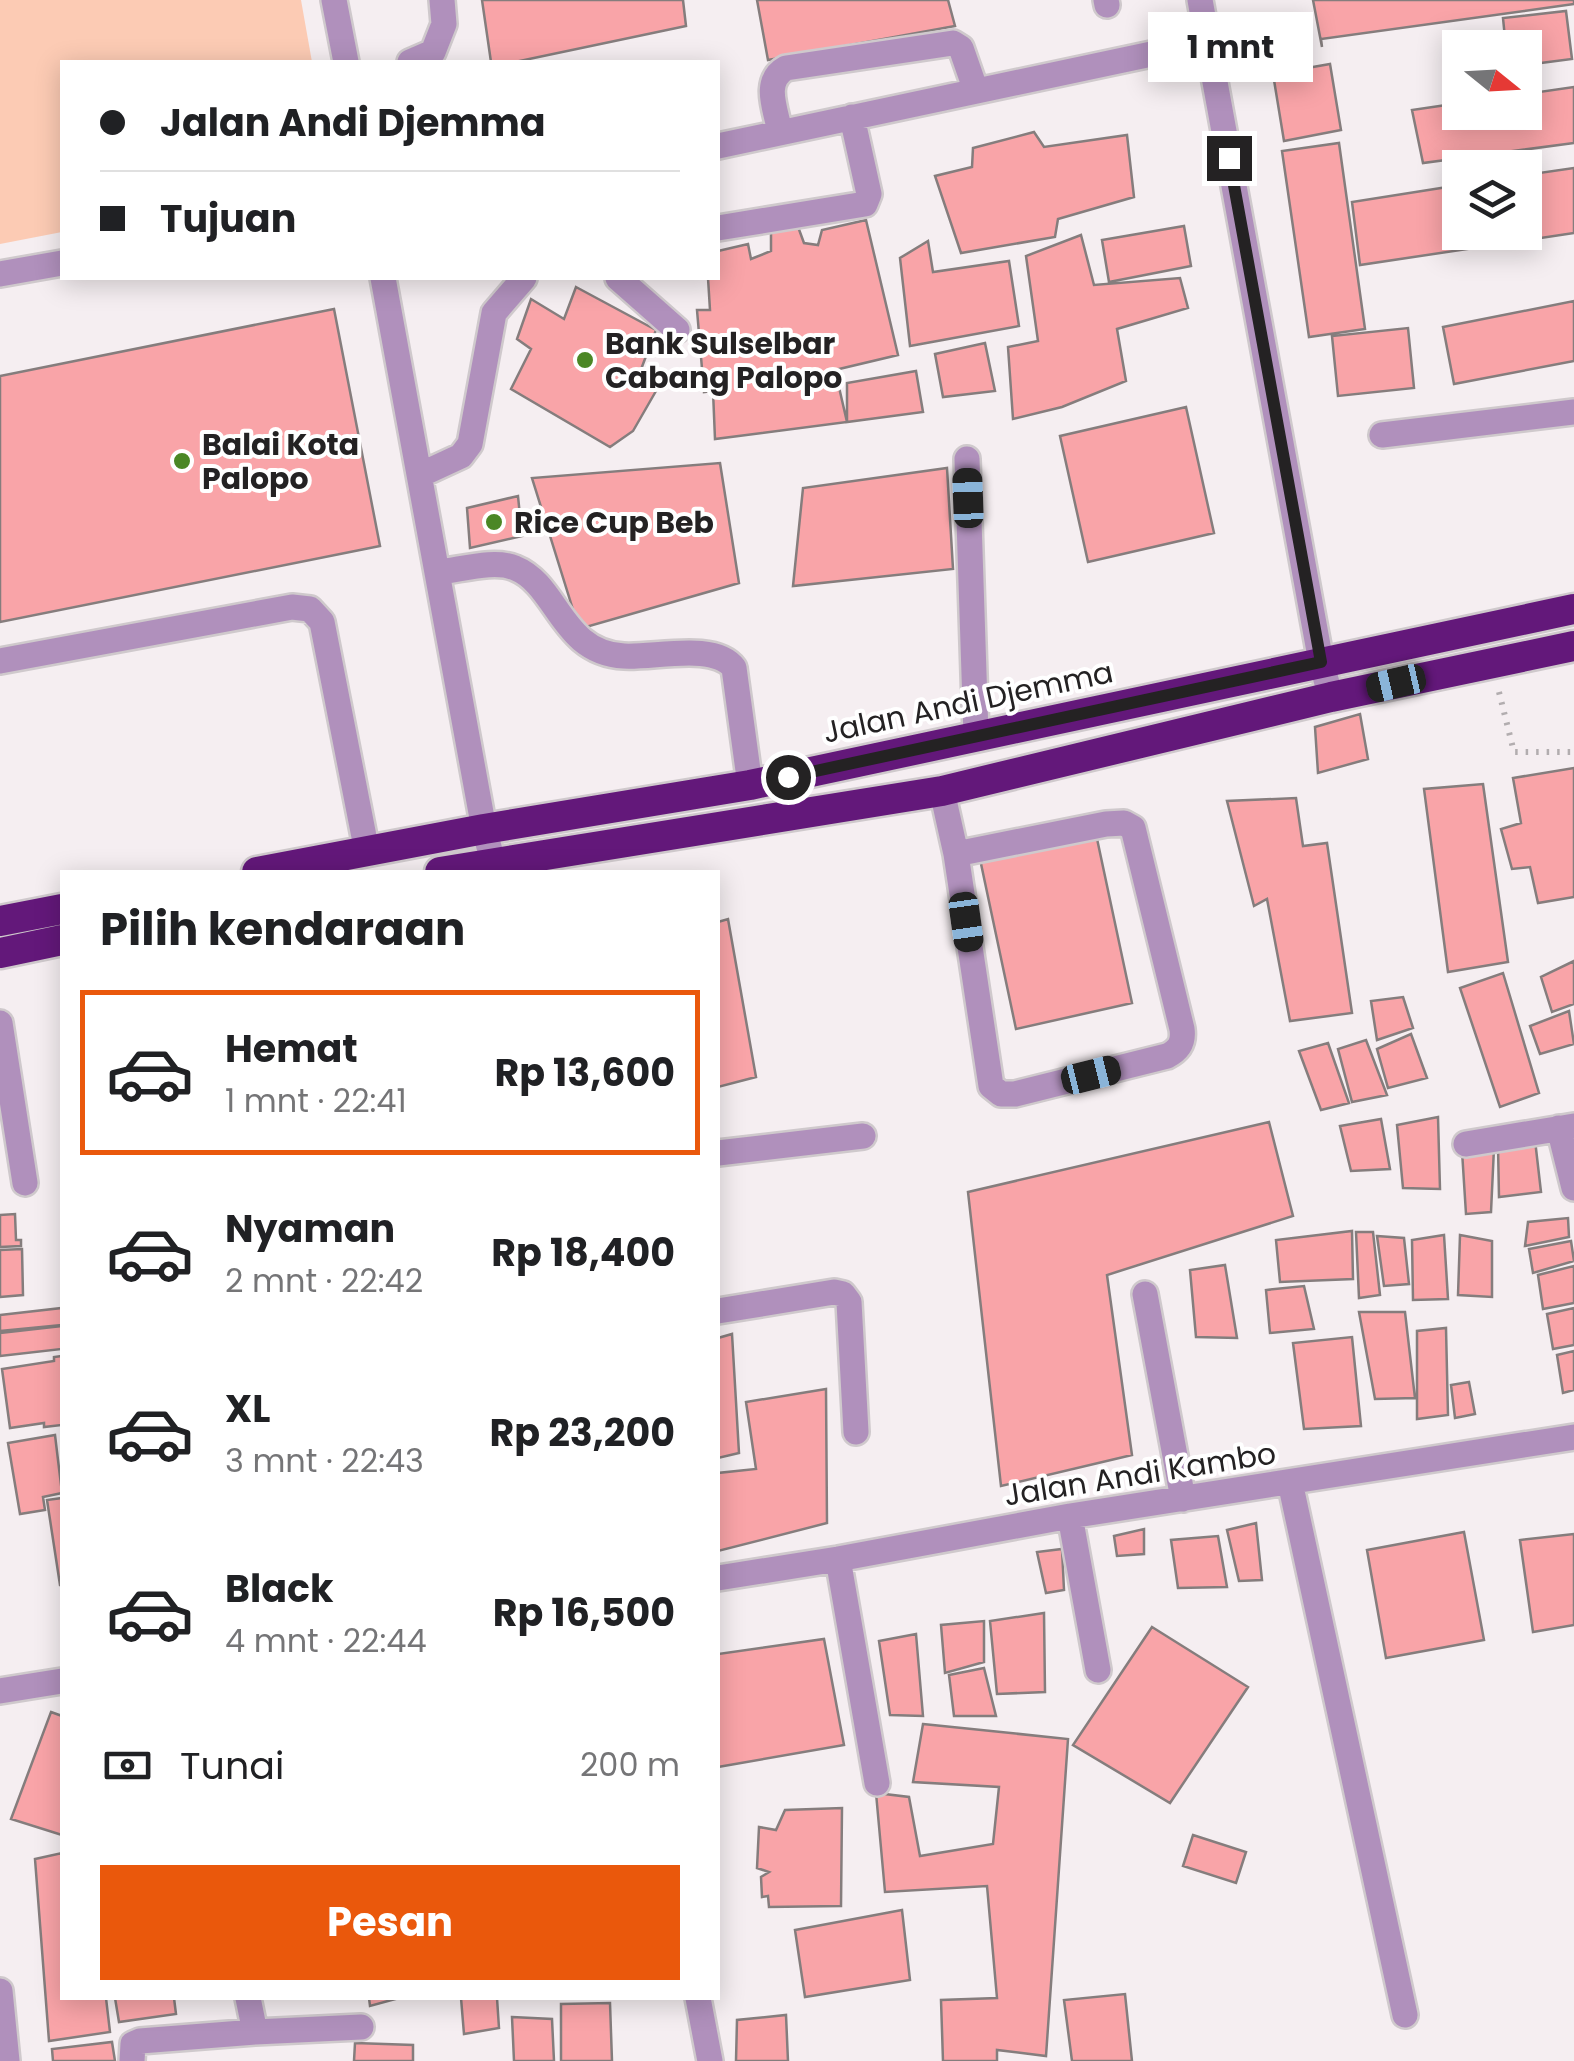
<!DOCTYPE html>
<html lang="id">
<head>
<meta charset="utf-8">
<style>
	body { margin:0; font-family:Poppins,sans-serif; background:#f2f2f2; color:#202124; height:100vh; display:flex; flex-direction:column; font-size:38px; white-space:nowrap }
	* { box-sizing:border-box; margin:0 }
	p { font-size:32px; color:#757577 }
	.icon { flex:none; width:55px; height:55px; fill:none; stroke:currentColor; stroke-width:2; stroke-linecap:round; stroke-linejoin:round }
	.map { position:relative; flex:1; overflow:hidden }
	.drawer { position:absolute; left:60px; top:870px; width:660px; height:1130px; display:flex; flex-direction:column; background:#fff; border-radius:0px; box-shadow:0 5px 25px #0003 }
	.drawer>* { flex:none }
	.guide { position:absolute; left:60px; top:60px; width:660px; height:220px; border-radius:0px; box-shadow:0 5px 25px #0003; display:grid; align-content:center; height:220px; padding:0 40px; background:#fff }
	.needle { width:65px; rotate:108deg }
	.tools { position:absolute; left:1442px; top:30px; display:grid; gap:20px }
	.tools a { display:grid; place-items:center; width:100px; height:100px; border-radius:0px; background:#fff; box-shadow:0 5px 25px #0003; font-size:50px }
	.end { position:absolute; width:45px; height:45px; margin:-22px; border:12px solid #242223; background:#fff; box-shadow:0 0 0 5px #fff }
	.from { border-radius:50% }
	.bubble { position:absolute; height:70px; border-radius:0px; background:#fff; box-shadow:0 5px 25px #0003; font-size:32px; font-weight:700; line-height:70px; text-align:center }
	.car { position:absolute; width:30px; height:60px; margin:-30px -15px; border-radius:12px; box-shadow:0 0 8px 2px #0007; background:linear-gradient(#222 24%,#8ab4d8 0 40%,#222 0 76%,#8ab4d8 0 86%,#222 0) }
	.guide b { display:flex; align-items:center; gap:35px; height:95px; font-size:38px }
	.guide b+b { border-top:2px solid #e0e0e0 }
	.guide i { width:25px; height:25px; background:#202124 }
	ul { padding:0; list-style:none }
	li { display:flex; align-items:center; gap:30px; height:165px; margin:0 20px 15px; padding:0 20px; border:5px solid transparent; border-radius:0px }
	li div { flex:1 }
	li b { display:block; font-size:38px }
	li em { font-style:normal; font-weight:700 }
	li.selected { border-color:#ea580c }
	li>.icon { width:90px; height:90px; stroke-width:1.5 }
	h2 { padding:0 40px; font-size:45px; line-height:120px }
	.pay { display:flex; align-items:center; gap:25px; height:110px; padding:0 40px; font-size:38px }
	.pay p { margin-inline-start:auto }
	.action { display:flex; gap:20px; margin-top:auto; padding:20px 40px }
	.action a { flex:1; height:115px; border-radius:0px; background:#ea580c; color:#fff; font-size:40px; font-weight:700; line-height:115px; text-align:center }
	.map>svg:first-child { display:block }
	.green { fill:#fccbb4 }
	.building { fill:#f9a4a8; stroke:#857d7d; stroke-width:2.5 }
	.lines { fill:none; stroke-linecap:round; stroke-linejoin:round }
	.minor-casing { stroke:#cfc9cc; stroke-width:30 }
	.highway-casing { stroke:#cfc9cc; stroke-width:35 }
	.path { stroke:#b2adaf; stroke-width:6; stroke-dasharray:2.5 8; stroke-linecap:butt }
	.minor { stroke:#b090bc; stroke-width:25 }
	.highway { stroke:#63187a; stroke-width:30 }
	.route { stroke:#242223; stroke-width:12 }
	.poi-dot { fill:#4b8725; stroke:#fff; stroke-width:4 }
	.labels { text-anchor:middle; dominant-baseline:central; stroke-width:8; stroke-linejoin:round; paint-order:stroke }
	.poi-label { font-size:30px; font-weight:bold; fill:#242223; stroke:#fff; text-anchor:start }
	.street-label { font-size:30px; fill:#242223; stroke:#fff }
</style>
</head>
<body>
<div class="map">
<svg width="1574" height="2061" viewBox="0 0 1574 2061">
	<rect width="100%" height="100%" fill="#f5eef1"/>
	<!-- green -->
	<path class="green" d="M 0,0 L 301,0 L 312,62 L 62,62 L 62,232 L 0,244 Z"/>
	<!-- building -->
	<path class="building" d="M 482,0 L 683,0 L 686,26 L 515,62 L 491,62 Z
		M 757,0 L 948,0 L 955,26 L 768,60 Z
		M 1313,0 L 1574,0 L 1574,4 L 1321,39 L 1322,47 Z
		M 1566,11 L 1572,59 L 1525,65 L 1525,48 L 1506,48 L 1503,18 Z
		M 1330,64 L 1341,130 L 1284,141 L 1273,74 Z
		M 1574,87 L 1574,143 L 1423,163 L 1412,110 L 1460,103 L 1460,112 L 1525,112 L 1525,94 Z
		M 1034,132 L 1044,147 L 1127,135 L 1134,197 L 1058,219 L 1055,237 L 961,253 L 935,176 L 972,167 L 973,148 Z
		M 1339,143 L 1365,329 L 1309,337 L 1282,151 Z
		M 1574,168 L 1574,233 L 1360,265 L 1352,202 L 1460,185 L 1460,232 L 1525,232 L 1525,175 Z
		M 866,220 L 898,355 L 835,370 L 847,422 L 715,439 L 713,391 L 704,392 L 697,310 L 710,310 L 708,278 L 718,278 L 718,251 L 748,244 L 751,259 L 771,251 L 771,229 L 797,224 L 804,243 L 818,245 L 822,230 Z
		M 1184,226 L 1191,266 L 1109,282 L 1102,240 Z
		M 1081,235 L 1094,285 L 1180,278 L 1188,308 L 1117,329 L 1126,381 L 1062,407 L 1013,419 L 1008,347 L 1038,341 L 1026,256 Z
		M 928,241 L 933,272 L 1009,261 L 1019,326 L 910,346 L 900,258 Z
		M 576,287 L 656,330 L 640,372 L 660,384 L 633,431 L 610,447 L 511,389 L 531,349 L 517,339 L 531,299 L 564,319 Z
		M 1574,301 L 1574,361 L 1454,384 L 1443,327 Z
		M 334,309 L 380,546 L 0,622 L 0,376 Z
		M 1408,328 L 1414,388 L 1338,396 L 1332,336 Z
		M 985,343 L 995,391 L 943,397 L 935,354 Z
		M 916,371 L 923,412 L 847,422 L 847,383 Z
		M 1186,407 L 1214,533 L 1088,562 L 1060,436 Z
		M 720,463 L 739,583 L 579,629 L 532,478 Z
		M 947,468 L 953,569 L 793,586 L 803,488 Z
		M 518,496 L 522,536 L 470,548 L 467,508 Z
		M 1360,714 L 1368,759 L 1318,773 L 1315,727 Z
		M 1574,768 L 1574,897 L 1538,903 L 1530,867 L 1512,869 L 1501,829 L 1521,823 L 1513,778 Z
		M 1483,784 L 1508,962 L 1448,972 L 1424,789 Z
		M 1296,798 L 1303,846 L 1327,843 L 1352,1013 L 1290,1021 L 1267,899 L 1254,906 L 1227,801 Z
		M 1096,834 L 1132,1003 L 1016,1029 L 980,859 Z
		M 728,919 L 756,1077 L 718,1087 L 718,922 Z
		M 1574,961 L 1574,1004 L 1552,1012 L 1541,977 Z
		M 1503,973 L 1539,1093 L 1500,1107 L 1460,988 Z
		M 1403,997 L 1413,1028 L 1377,1040 L 1371,1001 Z
		M 1569,1011 L 1574,1044 L 1540,1054 L 1530,1026 Z
		M 1411,1034 L 1427,1078 L 1388,1088 L 1377,1049 Z
		M 1366,1040 L 1387,1095 L 1352,1102 L 1338,1049 Z
		M 1328,1043 L 1349,1103 L 1321,1110 L 1299,1051 Z
		M 1438,1117 L 1440,1189 L 1403,1188 L 1397,1125 Z
		M 1381,1119 L 1390,1169 L 1351,1171 L 1340,1126 Z
		M 1269,1122 L 1293,1216 L 1107,1275 L 1132,1455 L 1001,1486 L 968,1192 Z
		M 1535,1140 L 1541,1192 L 1499,1197 L 1498,1146 Z
		M 1494,1148 L 1491,1212 L 1466,1214 L 1462,1151 Z
		M 15,1214 L 16,1240 L 21,1240 L 21,1246 L 0,1247 L 0,1215 Z
		M 1568,1218 L 1569,1237 L 1525,1246 L 1528,1222 Z
		M 1352,1231 L 1353,1279 L 1280,1282 L 1276,1240 Z
		M 1356,1232 L 1373,1232 L 1380,1295 L 1359,1298 Z
		M 1444,1235 L 1448,1299 L 1413,1300 L 1412,1240 Z
		M 1460,1235 L 1492,1241 L 1492,1297 L 1458,1295 Z
		M 1377,1236 L 1404,1238 L 1409,1284 L 1384,1286 Z
		M 1571,1241 L 1574,1261 L 1533,1273 L 1529,1249 Z
		M 22,1249 L 23,1295 L 0,1297 L 0,1250 Z
		M 1225,1265 L 1237,1338 L 1196,1337 L 1190,1270 Z
		M 1574,1266 L 1574,1303 L 1543,1309 L 1538,1275 Z
		M 1304,1286 L 1314,1329 L 1270,1333 L 1266,1290 Z
		M 62,1308 L 62,1325 L 0,1331 L 0,1315 Z
		M 1574,1308 L 1574,1345 L 1553,1349 L 1547,1314 Z
		M 1359,1312 L 1405,1312 L 1415,1398 L 1375,1399 Z
		M 62,1326 L 62,1349 L 0,1356 L 0,1333 Z
		M 1446,1328 L 1448,1415 L 1417,1419 L 1417,1331 Z
		M 732,1334 L 739,1453 L 718,1458 L 718,1338 Z
		M 1352,1337 L 1361,1426 L 1304,1429 L 1293,1343 Z
		M 1574,1351 L 1574,1390 L 1563,1393 L 1557,1355 Z
		M 62,1356 L 62,1425 L 44,1427 L 44,1423 L 10,1428 L 2,1369 L 54,1361 L 54,1357 Z
		M 1469,1382 L 1475,1414 L 1455,1418 L 1451,1385 Z
		M 826,1389 L 827,1523 L 718,1551 L 718,1473 L 756,1469 L 746,1402 Z
		M 55,1435 L 62,1493 L 43,1497 L 45,1510 L 20,1514 L 8,1443 Z
		M 62,1498 L 62,1585 L 60,1585 L 47,1500 Z
		M 1256,1523 L 1262,1580 L 1239,1581 L 1227,1530 Z
		M 1144,1529 L 1144,1554 L 1117,1556 L 1114,1536 Z
		M 1464,1532 L 1484,1640 L 1386,1658 L 1367,1550 Z
		M 1574,1534 L 1574,1625 L 1533,1632 L 1520,1540 Z
		M 1218,1536 L 1227,1587 L 1178,1588 L 1171,1540 Z
		M 1062,1549 L 1064,1590 L 1046,1593 L 1037,1552 Z
		M 1044,1613 L 1045,1692 L 997,1694 L 990,1621 Z
		M 984,1621 L 984,1662 L 945,1673 L 941,1625 Z
		M 1152,1627 L 1248,1687 L 1170,1803 L 1073,1745 Z
		M 916,1634 L 923,1716 L 890,1715 L 879,1641 Z
		M 824,1639 L 844,1745 L 718,1767 L 718,1654 Z
		M 984,1668 L 996,1716 L 954,1716 L 949,1675 Z
		M 51,1712 L 62,1716 L 62,1835 L 11,1819 Z
		M 923,1724 L 1068,1739 L 1046,2056 L 997,2050 L 997,2061 L 943,2061 L 941,2000 L 997,1998 L 987,1886 L 885,1892 L 876,1793 L 909,1797 L 920,1856 L 993,1844 L 999,1787 L 913,1782 Z
		M 842,1808 L 841,1906 L 769,1907 L 768,1896 L 762,1897 L 761,1877 L 769,1872 L 757,1868 L 759,1827 L 776,1830 L 785,1810 Z
		M 1193,1835 L 1246,1852 L 1236,1883 L 1183,1866 Z
		M 62,1853 L 62,1998 L 106,1998 L 110,2032 L 49,2041 L 35,1859 Z
		M 902,1910 L 910,1980 L 805,1997 L 795,1930 Z
		M 1125,1994 L 1132,2061 L 1072,2061 L 1064,2000 Z
		M 115,1998 L 174,1998 L 176,2014 L 119,2022 Z
		M 369,1998 L 399,1998 L 370,2006 Z
		M 461,1998 L 497,1998 L 499,2028 L 464,2034 Z
		M 610,2003 L 612,2061 L 561,2061 L 561,2004 Z
		M 786,2015 L 788,2061 L 736,2061 L 737,2020 Z
		M 512,2017 L 552,2019 L 554,2061 L 514,2061 Z
		M 112,2042 L 115,2061 L 53,2061 L 52,2049 Z
		M 355,2043 L 413,2045 L 413,2061 L 354,2061 Z"/>
	<g class="lines">
		<!-- minor casing -->
		<g class="minor-casing">
			<path id="minor" d="M 334,0 L 346,62
				M 1106,0 L 1107,5
				M 1200,0 L 1321,662 L 1331,697
				M 410,62 L 433,52 L 444,24 L 442,0
				M 780,132 C 776,110 762,81 786,68 L 953,43 L 961,48 L 976,91
				M 718,146 L 1208,42
				M 718,228 L 865,204 L 869,194 L 852,117
				M 0,274 L 62,263
				M 383,278 L 484,829 L 496,872
				M 618,278 L 677,330
				M 1382,435 L 1574,412
				M 967,459 L 976,735
				M 420,475 L 461,456 L 470,444 L 494,313 L 524,278
				M 438,572 C 460,570 494,559 515,568 C 558,585 561,653 624,656 C 654,658 715,642 734,668 L 750,785
				M 0,661 L 292,607 L 310,609 L 322,622 L 367,852
				M 942,791 L 956,854 L 991,1086 L 1001,1094 L 1015,1094 L 1167,1056 C 1179,1050 1184,1043 1182,1029 L 1133,828 L 1124,823 L 1106,824 L 956,854
				M 0,1023 L 25,1183
				M 1559,1128 L 1574,1188
				M 1466,1144 L 1574,1126
				M 718,1153 L 863,1136
				M 1145,1294 L 1183,1499
				M 718,1311 L 834,1292 L 843,1294 L 849,1302 L 856,1432
				M 1290,1482 L 1405,2015
				M 1070,1516 L 1098,1670
				M 838,1559 L 877,1783
				M 718,1578 L 838,1559 L 1070,1516 L 1574,1437
				M 0,1691 L 62,1681
				M 0,1991 L 7,2061
				M 248,1998 L 255,2032 L 361,2027
				M 698,1998 L 710,2061
				M 132,2061 L 133,2044 L 140,2041 L 255,2032"/>
		</g>
		<!-- highway casing -->
		<g class="highway-casing">
			<path id="highway" d="M 257,872 L 484,829 L 750,785 L 1574,609
				M 440,872 L 942,791 L 1331,697 L 1574,646
				M 0,921 L 62,909
				M 0,953 L 62,940"/>
		</g>
		<!-- path -->
		<path class="path" d="M 1499,692 L 1514,752 L 1574,752"/>
		<!-- minor -->
		<use href="#minor" class="minor"/>
		<!-- highway -->
		<use href="#highway" class="highway"/>
	</g>
	<g class="lines">
		<!-- route -->
		<path class="route" d="M 788,777 L 1321,662 L 1229,158"/>
	</g>
	<!-- markers -->
	<g class="poi-dot">
		<circle cx="585" cy="360" r="10"/>
		<circle cx="182" cy="461" r="10"/>
		<circle cx="494" cy="522" r="10"/>
	</g>
	<g class="labels">
		<!-- poi labels -->
		<g class="poi-label">
			<text x="605" y="343">Bank Sulselbar<tspan x="605" dy="34">Cabang Palopo</tspan></text>
			<text x="202" y="444">Balai Kota<tspan x="202" dy="34">Palopo</tspan></text>
			<text x="514" y="522">Rice Cup Beb</text>
		</g>
		<!-- street labels -->
		<g class="street-label">
			<text transform="translate(968 702) rotate(-12)">Jalan Andi Djemma</text>
			<text transform="translate(1140 1474) rotate(-9)">Jalan Andi Kambo</text>
		</g>
	</g>
</svg>
<div class="tools">
<a><svg class="needle" viewBox="-14 -14 28 28"><path d="M0-13l5 13h-10z" fill="#e53935"/><path d="M0 13l5-13h-10z" fill="#757577"/></svg></a>
<a><svg class="icon" aria-label="layers" viewBox="0 0 24 24"><path d="M12 4l9 5-9 5-9-5zM3 14l9 5 9-5"/></svg></a>
</div>
<i class="end from" style="left:788px;top:777px"></i>
<i class="end" style="left:1229px;top:158px"></i>
<div class="bubble" style="left:1148px;top:12px;width:165px">1 mnt</div>
<i class="car" style="left:968px;top:498px;rotate:358deg"></i>
<i class="car" style="left:1396px;top:683px;rotate:257deg"></i>
<i class="car" style="left:966px;top:922px;rotate:172deg"></i>
<i class="car" style="left:1091px;top:1075px;rotate:76deg"></i>
<div class="guide">
<b><i class="from"></i>Jalan Andi Djemma</b>
<b><i></i>Tujuan</b>
</div>
<section class="drawer">
<h2>Pilih kendaraan</h2>
<ul>
<li class="selected"><svg class="icon" aria-label="car" viewBox="0 0 24 24"><path d="M5 17H2v-5l4-1 3-4h7l3 4 3 1v5h-3M9 17h6M6 11h13"/><circle cx="7" cy="17" r="2"/><circle cx="17" cy="17" r="2"/></svg><div><b>Hemat</b><p>1 mnt · 22:41</p></div><em>Rp 13,600</em></li>
<li><svg class="icon" aria-label="car" viewBox="0 0 24 24"><path d="M5 17H2v-5l4-1 3-4h7l3 4 3 1v5h-3M9 17h6M6 11h13"/><circle cx="7" cy="17" r="2"/><circle cx="17" cy="17" r="2"/></svg><div><b>Nyaman</b><p>2 mnt · 22:42</p></div><em>Rp 18,400</em></li>
<li><svg class="icon" aria-label="car" viewBox="0 0 24 24"><path d="M5 17H2v-5l4-1 3-4h7l3 4 3 1v5h-3M9 17h6M6 11h13"/><circle cx="7" cy="17" r="2"/><circle cx="17" cy="17" r="2"/></svg><div><b>XL</b><p>3 mnt · 22:43</p></div><em>Rp 23,200</em></li>
<li><svg class="icon" aria-label="car" viewBox="0 0 24 24"><path d="M5 17H2v-5l4-1 3-4h7l3 4 3 1v5h-3M9 17h6M6 11h13"/><circle cx="7" cy="17" r="2"/><circle cx="17" cy="17" r="2"/></svg><div><b>Black</b><p>4 mnt · 22:44</p></div><em>Rp 16,500</em></li>
</ul>
<div class="pay"><svg class="icon" aria-label="cash" viewBox="0 0 24 24"><path d="M3 7h18v10H3z"/><circle cx="12" cy="12" r="2"/></svg>Tunai<p>200 m</p></div>
<div class="action"><a>Pesan</a></div>
</section>
</div>
</body>
</html>
